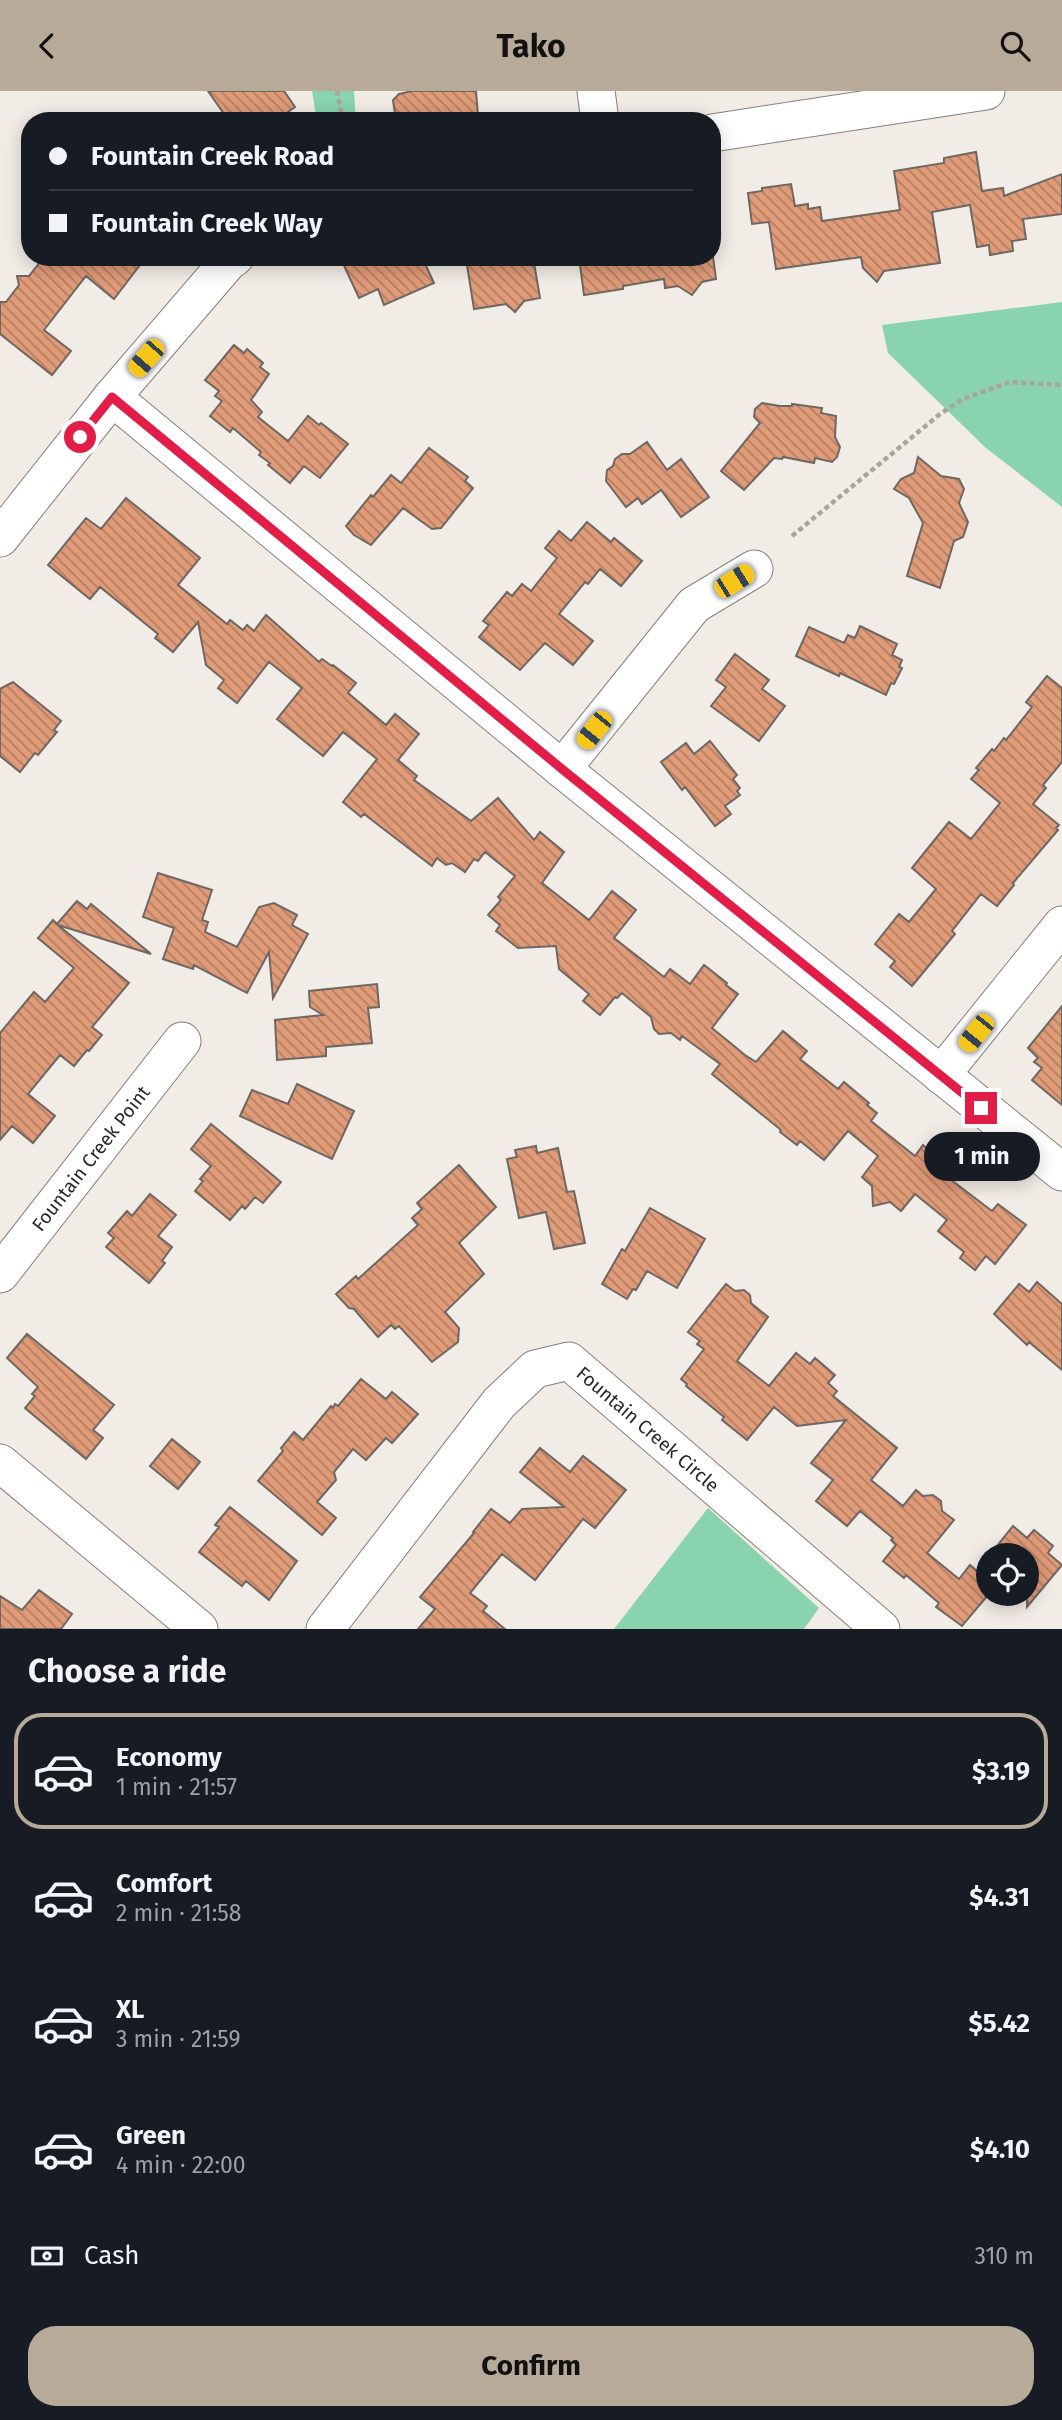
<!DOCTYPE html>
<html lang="en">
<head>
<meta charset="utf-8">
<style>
	body { margin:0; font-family:"Fira Sans",sans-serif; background:#242831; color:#f1f3f6; height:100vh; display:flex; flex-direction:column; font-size:26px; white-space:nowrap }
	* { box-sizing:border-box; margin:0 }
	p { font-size:23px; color:#9ea1a6 }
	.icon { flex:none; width:38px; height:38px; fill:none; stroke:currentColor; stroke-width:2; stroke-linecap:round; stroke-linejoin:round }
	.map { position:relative; height:1538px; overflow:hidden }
	.side { display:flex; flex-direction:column; background:#171b24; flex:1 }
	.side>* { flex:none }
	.hud { position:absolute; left:21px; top:21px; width:700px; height:154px; border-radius:28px; box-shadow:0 4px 18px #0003; display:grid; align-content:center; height:154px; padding:0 28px; background:#171b24 }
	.buttons { position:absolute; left:976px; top:1452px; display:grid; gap:14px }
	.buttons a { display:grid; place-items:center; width:63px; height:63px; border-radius:50%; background:#171b24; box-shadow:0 4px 18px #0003; font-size:35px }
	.end { position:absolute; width:32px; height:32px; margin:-16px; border:9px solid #e11d48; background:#fff; box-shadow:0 0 0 4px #fff }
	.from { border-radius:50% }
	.bubble { position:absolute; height:49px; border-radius:24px; background:#171b24; box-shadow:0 4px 18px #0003; font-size:23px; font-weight:700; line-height:49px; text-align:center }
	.car { position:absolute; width:21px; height:42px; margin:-21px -10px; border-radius:9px; box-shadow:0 0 5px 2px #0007; background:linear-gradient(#f5c518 24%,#345 0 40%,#f5c518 0 76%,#345 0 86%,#f5c518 0) }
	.hud b { display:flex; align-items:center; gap:24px; height:66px; font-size:26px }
	.hud b+b { border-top:2px solid #363941 }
	.hud i { width:18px; height:18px; background:#f1f3f6 }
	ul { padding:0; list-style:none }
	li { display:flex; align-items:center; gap:21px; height:116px; margin:0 14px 10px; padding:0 14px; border:4px solid transparent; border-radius:28px }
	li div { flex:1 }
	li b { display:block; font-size:26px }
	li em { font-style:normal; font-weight:700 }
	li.active { border-color:#b8aa99 }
	li>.icon { width:63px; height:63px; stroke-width:1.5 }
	h2 { padding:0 28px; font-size:32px; line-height:84px }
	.pay { display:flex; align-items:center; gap:18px; height:77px; padding:0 28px; font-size:26px }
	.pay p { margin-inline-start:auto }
	.cta { display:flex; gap:14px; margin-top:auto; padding:14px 28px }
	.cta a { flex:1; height:80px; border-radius:28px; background:#b8aa99; color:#111; font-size:28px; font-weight:700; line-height:80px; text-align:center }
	header { display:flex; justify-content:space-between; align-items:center; height:91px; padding:0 28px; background:#b8aa99; color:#111; font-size:32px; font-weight:700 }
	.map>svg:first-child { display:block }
	.green { fill:#89d4af }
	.building { fill:url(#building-back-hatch); stroke:#6e6763; stroke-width:2 }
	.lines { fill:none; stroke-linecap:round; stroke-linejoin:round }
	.minor-casing { stroke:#85817a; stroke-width:39 }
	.path { stroke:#a8a49e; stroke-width:4.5; stroke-dasharray:5 3.5; stroke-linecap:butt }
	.minor { stroke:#fff; stroke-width:37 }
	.route { stroke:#e11d48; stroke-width:9 }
	.labels { text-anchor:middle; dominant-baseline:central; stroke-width:7; stroke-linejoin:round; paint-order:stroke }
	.street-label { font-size:19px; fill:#292724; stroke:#f1ece5 }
</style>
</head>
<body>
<header><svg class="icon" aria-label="back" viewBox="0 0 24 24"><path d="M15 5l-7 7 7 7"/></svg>Tako<svg class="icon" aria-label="search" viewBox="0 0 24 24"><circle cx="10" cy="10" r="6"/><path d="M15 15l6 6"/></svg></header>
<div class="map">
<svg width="1062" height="1538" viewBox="0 0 1062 1538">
	<defs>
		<pattern id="building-back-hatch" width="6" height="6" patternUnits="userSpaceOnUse" patternTransform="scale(1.75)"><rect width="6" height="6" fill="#e09b78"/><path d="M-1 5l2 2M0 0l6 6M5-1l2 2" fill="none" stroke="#b67e62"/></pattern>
	</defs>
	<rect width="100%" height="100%" fill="#f1ece5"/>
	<!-- green -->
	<path class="green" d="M 312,0 L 354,0 L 356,30 L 317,30 Z
		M 1062,211 L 1062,416 L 986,357 L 888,262 L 882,234 Z
		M 708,1417 L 819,1517 L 804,1538 L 614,1538 Z"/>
	<!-- building -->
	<path class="building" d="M 208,0 L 284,0 L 295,16 L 275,30 L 229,30 Z
		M 412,0 L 476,0 L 478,24 L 425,30 L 396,30 L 393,9 L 399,3 Z
		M 976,61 L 982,100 L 1003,97 L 1004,105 L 1062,83 L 1062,123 L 1023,128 L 1026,148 L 1012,150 L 1013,160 L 990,164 L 989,154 L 977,156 L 970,114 L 932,121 L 940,172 L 884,180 L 877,191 L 863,177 L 861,166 L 776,178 L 769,131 L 752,133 L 748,102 L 762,100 L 762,97 L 791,93 L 795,115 L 808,113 L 808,118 L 820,116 L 822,130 L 900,119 L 894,80 L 944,72 L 944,67 Z
		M 44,166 L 146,166 L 114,208 L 86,185 L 44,239 L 71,260 L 52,284 L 0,243 L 0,211 L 6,211 L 19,194 L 17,185 L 29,185 Z
		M 340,166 L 422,166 L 434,192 L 384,214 L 378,198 L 359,207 Z
		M 500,166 L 533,166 L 540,207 L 524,210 L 515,221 L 506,213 L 474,218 L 467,174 Z
		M 579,166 L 713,166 L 716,188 L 702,191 L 692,204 L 678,195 L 665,197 L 664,188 L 623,195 L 623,198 L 584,204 Z
		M 234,254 L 244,262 L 247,258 L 263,272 L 260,276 L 269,283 L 251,309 L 262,321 L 258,326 L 288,350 L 308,325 L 319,334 L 321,332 L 348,353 L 320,387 L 304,375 L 290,392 L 268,374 L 270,372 L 259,364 L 261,361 L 233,337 L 230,341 L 210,325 L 222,310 L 215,305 L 219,300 L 205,289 Z
		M 762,312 L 780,315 L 792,315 L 792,313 L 822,317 L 821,322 L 836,325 L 835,346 L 840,356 L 837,366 L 832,371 L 815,367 L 814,372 L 783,366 L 782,368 L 774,367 L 744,399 L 721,380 L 760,332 L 754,326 L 755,318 Z
		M 647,351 L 667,379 L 681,368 L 709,406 L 681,426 L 661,399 L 642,413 L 638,407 L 626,416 L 606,390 L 607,379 L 613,375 L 615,368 L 622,363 L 630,363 Z
		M 429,357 L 468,386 L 465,390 L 473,397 L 441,437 L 432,438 L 403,417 L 371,454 L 354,444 L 346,435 L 371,404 L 373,406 L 391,384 L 401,392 Z
		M 918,366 L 941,385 L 959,388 L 964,398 L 959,412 L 968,431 L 963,446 L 954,450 L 940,497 L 907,485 L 923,432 L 909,407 L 894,398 L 901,388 L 914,382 Z
		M 126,407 L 200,467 L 178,494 L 227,533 L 230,529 L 243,539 L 247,534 L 254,540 L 266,524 L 319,571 L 322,568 L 332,575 L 333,574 L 356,592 L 348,602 L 386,634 L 395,623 L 419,643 L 398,669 L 417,685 L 414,689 L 471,730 L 498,707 L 534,749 L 540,741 L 564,761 L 542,792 L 589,829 L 612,800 L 636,819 L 614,847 L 664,886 L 670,878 L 690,893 L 704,874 L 727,892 L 726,894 L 738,903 L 712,937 L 745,964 L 756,971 L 783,940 L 807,960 L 800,968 L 838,998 L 844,991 L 869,1012 L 867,1014 L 877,1022 L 871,1030 L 915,1065 L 923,1054 L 954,1082 L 950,1088 L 992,1120 L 998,1113 L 1026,1134 L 995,1173 L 986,1165 L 975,1179 L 960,1167 L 964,1161 L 938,1140 L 947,1129 L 915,1103 L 901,1120 L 890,1111 L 873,1115 L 872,1095 L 862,1086 L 878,1065 L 848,1040 L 824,1069 L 800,1050 L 797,1054 L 780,1041 L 781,1039 L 712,983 L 720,973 L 682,945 L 680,949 L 671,942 L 659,943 L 654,938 L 651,926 L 622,902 L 617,907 L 615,906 L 600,924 L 583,910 L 589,903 L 559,878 L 556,855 L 518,857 L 496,840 L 500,834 L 488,824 L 501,809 L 498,806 L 515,785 L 485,761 L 478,770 L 474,768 L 465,781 L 452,772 L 446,774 L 437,767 L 432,775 L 364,723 L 361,726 L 343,711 L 377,668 L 343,641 L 323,665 L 277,628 L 302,597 L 269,571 L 237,612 L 218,597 L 224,589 L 206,574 L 198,531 L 173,561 L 155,547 L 158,543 L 100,496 L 90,508 L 48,474 L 86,427 L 101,438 Z
		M 587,431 L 611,451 L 614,447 L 642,470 L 621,495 L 600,478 L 588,493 L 585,491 L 559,523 L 593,550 L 573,574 L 545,552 L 520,579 L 479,546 L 489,534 L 483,530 L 507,501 L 512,505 L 522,493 L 531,500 L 557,467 L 545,457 L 559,440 L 571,450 Z
		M 860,535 L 897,553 L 892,564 L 902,569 L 899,576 L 902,577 L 894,593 L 891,592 L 886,604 L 840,582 L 839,585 L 796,565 L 809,536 L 844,552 L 848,544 L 855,547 Z
		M 735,563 L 769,589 L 762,598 L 785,615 L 759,650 L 711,615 L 726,596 L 716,589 Z
		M 1047,585 L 1062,597 L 1062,671 L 1043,694 L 1046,697 L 1033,713 L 1059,734 L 1056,737 L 1058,739 L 1013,792 L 1014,794 L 997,815 L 981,803 L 952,840 L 955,843 L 912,895 L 890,876 L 895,870 L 875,853 L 899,823 L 909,831 L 936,798 L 912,777 L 949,731 L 971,748 L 1000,712 L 971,688 L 979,679 L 976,677 L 992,658 L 994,660 L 1004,647 L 1006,649 L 1032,616 L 1026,611 Z
		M 13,591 L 61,630 L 54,639 L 57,641 L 38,664 L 35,662 L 20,681 L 0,665 L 0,598 Z
		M 710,650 L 737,684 L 733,688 L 740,697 L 737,700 L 740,704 L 725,715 L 731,723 L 715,735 L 685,696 L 682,699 L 661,671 L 686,652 L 694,663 Z
		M 158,782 L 212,799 L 202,829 L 208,831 L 205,841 L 237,856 L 259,816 L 274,812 L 297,824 L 292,834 L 308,843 L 273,907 L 269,861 L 247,902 L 194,874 L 193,878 L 163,868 L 174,837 L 143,826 Z
		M 77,810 L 87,818 L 91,813 L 151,863 L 58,834 L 129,892 L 92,936 L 102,944 L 89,960 L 87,959 L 74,975 L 60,964 L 28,1003 L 55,1025 L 33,1052 L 12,1035 L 0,1049 L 0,942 L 34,901 L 45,911 L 74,877 L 38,847 L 53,829 L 57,833 Z
		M 377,893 L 379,916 L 368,917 L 372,952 L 326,956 L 326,965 L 277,969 L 275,929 L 323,924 L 310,916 L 309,900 Z
		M 1062,915 L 1062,1014 L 1032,989 L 1042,977 L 1034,971 L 1038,967 L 1028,957 Z
		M 297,993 L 354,1020 L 332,1068 L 240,1025 L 252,999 L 288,1013 Z
		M 211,1033 L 281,1091 L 263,1112 L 255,1106 L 245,1118 L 242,1115 L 230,1129 L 195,1100 L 203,1090 L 200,1088 L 211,1075 L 191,1058 Z
		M 536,1055 L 537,1062 L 558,1057 L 567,1101 L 574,1100 L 585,1152 L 554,1158 L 546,1121 L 519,1127 L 507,1068 L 517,1066 L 515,1059 Z
		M 459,1074 L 496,1116 L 459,1152 L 484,1183 L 445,1221 L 459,1237 L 458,1251 L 432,1271 L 399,1235 L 395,1238 L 391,1234 L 378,1246 L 354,1218 L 349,1217 L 336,1203 L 356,1185 L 358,1188 L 418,1134 L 412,1127 L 422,1118 L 417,1112 Z
		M 150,1103 L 176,1124 L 158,1145 L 172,1156 L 162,1170 L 165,1172 L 149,1192 L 106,1156 L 114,1147 L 108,1142 L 127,1120 L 132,1125 Z
		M 650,1117 L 705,1148 L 677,1197 L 647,1180 L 636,1199 L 633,1198 L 627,1208 L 602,1193 L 622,1158 L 625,1160 Z
		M 1037,1191 L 1062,1213 L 1062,1279 L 1029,1251 L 1027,1254 L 994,1223 L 1019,1193 L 1029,1201 Z
		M 726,1193 L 735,1200 L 744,1199 L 750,1204 L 751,1212 L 768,1226 L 737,1270 L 769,1295 L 796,1262 L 810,1273 L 815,1267 L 835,1284 L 828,1292 L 837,1300 L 833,1305 L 897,1357 L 871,1389 L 903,1415 L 916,1399 L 923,1405 L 933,1404 L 941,1410 L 942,1420 L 954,1429 L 927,1462 L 959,1488 L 970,1474 L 977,1480 L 989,1465 L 989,1503 L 962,1535 L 936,1516 L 939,1512 L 906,1484 L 904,1487 L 883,1470 L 896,1454 L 891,1449 L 893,1447 L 860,1420 L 847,1435 L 816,1410 L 833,1389 L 811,1372 L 846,1329 L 797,1335 L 774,1316 L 747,1349 L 722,1329 L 724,1326 L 686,1295 L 687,1293 L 681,1288 L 704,1258 L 697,1253 L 700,1250 L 688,1241 Z
		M 27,1243 L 114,1314 L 93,1339 L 103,1347 L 86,1368 L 25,1317 L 35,1305 L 32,1303 L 38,1296 L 7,1267 Z
		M 361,1288 L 386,1308 L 392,1301 L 418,1323 L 392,1352 L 386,1347 L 366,1369 L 353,1358 L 334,1381 L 336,1389 L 317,1411 L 336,1427 L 322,1444 L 258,1390 L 283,1360 L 281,1357 L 294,1341 L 303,1349 L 331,1315 L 333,1317 L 335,1313 L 338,1315 Z
		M 172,1348 L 200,1371 L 178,1398 L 150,1375 Z
		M 540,1357 L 570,1381 L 583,1365 L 626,1399 L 595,1437 L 583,1428 L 535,1489 L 502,1463 L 470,1502 L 487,1515 L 483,1520 L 505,1538 L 418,1538 L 435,1518 L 420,1506 L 474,1442 L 473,1441 L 491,1418 L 510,1432 L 522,1418 L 564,1416 L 520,1381 Z
		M 230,1416 L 297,1470 L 269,1509 L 246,1490 L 242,1495 L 199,1461 L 219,1436 L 215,1434 Z
		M 1013,1435 L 1027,1447 L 1034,1439 L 1053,1455 L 1048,1462 L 1062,1474 L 1027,1516 L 1027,1465 L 989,1465 Z
		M 39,1499 L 72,1523 L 61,1538 L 0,1538 L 0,1505 L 22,1519 Z"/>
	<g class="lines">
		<!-- minor casing -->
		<g class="minor-casing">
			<g id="minor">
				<path d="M 596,0 L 600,30"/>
				<path d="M 712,42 L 986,0"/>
				<path d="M 112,306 L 562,678 L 1062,1081"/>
				<path d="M 0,447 L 112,306 L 229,170 L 235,166"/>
				<path d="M 562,678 L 694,514 L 754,478"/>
				<path d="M 941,984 L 1062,834"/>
				<path id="s1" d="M 0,1183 L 182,950"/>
				<path d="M 0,1372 L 199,1538"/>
				<path id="s2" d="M 325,1538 L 499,1312 L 535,1278 L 569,1270 L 881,1538"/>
			</g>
		</g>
		<!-- path -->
		<path class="path" d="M 337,0 L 343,30
			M 792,445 L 940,323 L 963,308 L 1010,291 L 1062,294"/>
		<!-- minor -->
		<use href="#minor" class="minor"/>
	</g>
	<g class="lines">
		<!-- route -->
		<path class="route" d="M 80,346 L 112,306 L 562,678 L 981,1017"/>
	</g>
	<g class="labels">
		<!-- street labels -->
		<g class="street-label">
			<text stroke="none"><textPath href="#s1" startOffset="147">Fountain Creek Point</textPath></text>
			<text stroke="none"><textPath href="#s2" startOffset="474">Fountain Creek Circle</textPath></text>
		</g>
	</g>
</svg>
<div class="buttons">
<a><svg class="icon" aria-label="locate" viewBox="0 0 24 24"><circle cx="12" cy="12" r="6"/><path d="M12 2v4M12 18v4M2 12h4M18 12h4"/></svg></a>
</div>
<i class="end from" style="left:80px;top:346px"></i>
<i class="end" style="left:981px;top:1017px"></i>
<div class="bubble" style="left:924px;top:1041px;width:116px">1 min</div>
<i class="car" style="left:146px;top:267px;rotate:221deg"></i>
<i class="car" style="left:734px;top:490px;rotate:58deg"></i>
<i class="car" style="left:594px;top:639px;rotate:219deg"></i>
<i class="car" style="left:976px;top:942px;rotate:219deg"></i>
<div class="hud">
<b><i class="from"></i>Fountain Creek Road</b>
<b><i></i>Fountain Creek Way</b>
</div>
</div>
<section class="side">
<h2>Choose a ride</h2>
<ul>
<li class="active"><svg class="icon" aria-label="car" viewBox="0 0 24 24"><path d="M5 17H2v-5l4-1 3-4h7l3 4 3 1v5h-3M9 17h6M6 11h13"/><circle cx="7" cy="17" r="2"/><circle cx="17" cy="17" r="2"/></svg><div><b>Economy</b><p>1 min · 21:57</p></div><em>$3.19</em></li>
<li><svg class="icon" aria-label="car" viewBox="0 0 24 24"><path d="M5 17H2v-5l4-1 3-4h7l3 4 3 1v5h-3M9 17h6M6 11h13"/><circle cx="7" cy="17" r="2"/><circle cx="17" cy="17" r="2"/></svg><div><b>Comfort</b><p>2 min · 21:58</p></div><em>$4.31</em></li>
<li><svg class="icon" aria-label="car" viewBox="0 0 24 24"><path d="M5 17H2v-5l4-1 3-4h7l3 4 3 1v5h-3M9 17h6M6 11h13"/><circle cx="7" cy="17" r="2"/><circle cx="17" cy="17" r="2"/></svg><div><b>XL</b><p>3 min · 21:59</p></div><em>$5.42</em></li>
<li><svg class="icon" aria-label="car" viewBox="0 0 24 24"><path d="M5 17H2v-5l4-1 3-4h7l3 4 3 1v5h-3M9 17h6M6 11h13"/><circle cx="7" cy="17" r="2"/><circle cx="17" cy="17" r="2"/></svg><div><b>Green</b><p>4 min · 22:00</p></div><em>$4.10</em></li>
</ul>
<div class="pay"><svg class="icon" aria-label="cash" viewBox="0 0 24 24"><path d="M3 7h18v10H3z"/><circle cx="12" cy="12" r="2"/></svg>Cash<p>310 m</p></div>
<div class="cta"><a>Confirm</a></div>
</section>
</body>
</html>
